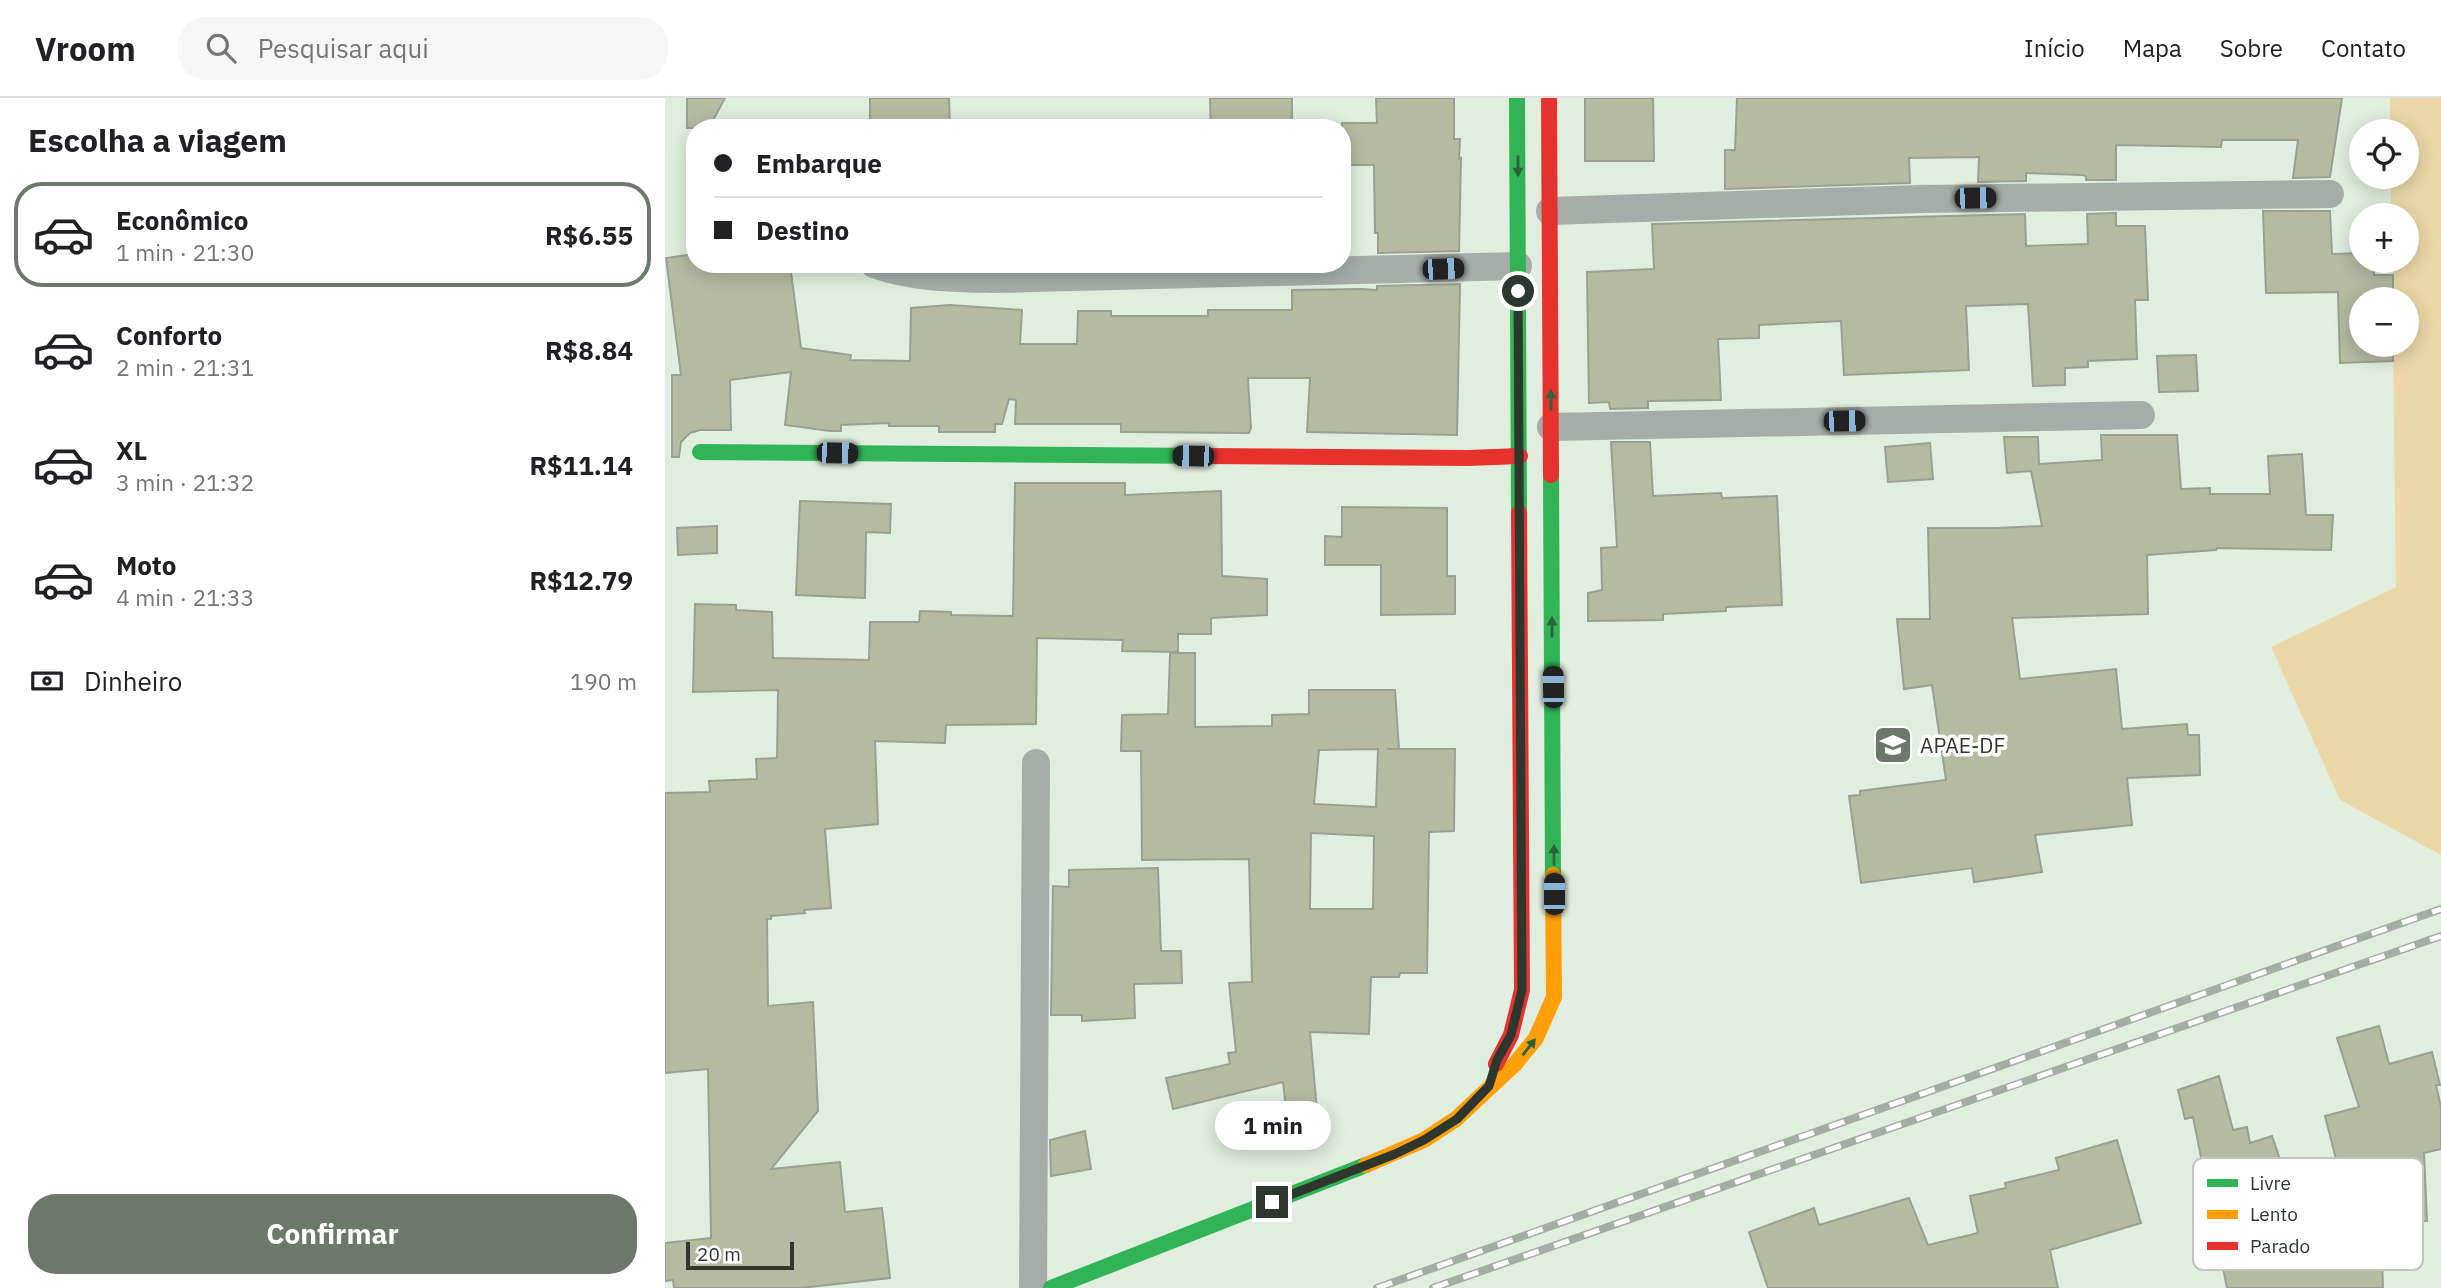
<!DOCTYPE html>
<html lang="pt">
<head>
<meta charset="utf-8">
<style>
	body { margin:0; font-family:"IBM Plex Sans",sans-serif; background:#f6f6f6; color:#202124; height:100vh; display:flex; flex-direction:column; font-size:26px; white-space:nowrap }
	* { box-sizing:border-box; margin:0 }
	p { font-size:23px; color:#757577 }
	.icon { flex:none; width:38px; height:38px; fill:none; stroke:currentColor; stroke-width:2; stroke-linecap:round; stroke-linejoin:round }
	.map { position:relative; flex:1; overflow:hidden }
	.drawer { display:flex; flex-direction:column; background:#fff; width:665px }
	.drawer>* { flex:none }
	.top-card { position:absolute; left:21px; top:21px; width:665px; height:154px; border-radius:28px; box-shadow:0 4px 18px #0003; display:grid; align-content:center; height:154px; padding:0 28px; background:#fff }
	.tools { position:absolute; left:1684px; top:21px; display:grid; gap:14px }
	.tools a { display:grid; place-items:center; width:70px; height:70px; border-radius:50%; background:#fff; box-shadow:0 4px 18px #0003; font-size:35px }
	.scale { position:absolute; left:21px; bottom:18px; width:108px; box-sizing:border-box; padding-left:7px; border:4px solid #2e372d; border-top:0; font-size:19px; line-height:24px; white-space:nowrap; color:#2e372d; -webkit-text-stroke:5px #fff; paint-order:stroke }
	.end { position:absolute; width:32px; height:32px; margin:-16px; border:9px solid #2e372d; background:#fff; box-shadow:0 0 0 4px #fff }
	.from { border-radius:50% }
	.bubble { position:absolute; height:49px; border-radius:24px; background:#fff; box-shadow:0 4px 18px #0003; font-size:23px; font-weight:700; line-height:49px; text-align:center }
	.car { position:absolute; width:21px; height:42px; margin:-21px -10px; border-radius:9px; box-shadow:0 0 5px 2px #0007; background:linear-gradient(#222 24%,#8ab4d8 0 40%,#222 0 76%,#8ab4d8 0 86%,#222 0) }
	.top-card b { display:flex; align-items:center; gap:24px; height:66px; font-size:26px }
	.top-card b+b { border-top:2px solid #e0e0e0 }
	.top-card i { width:18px; height:18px; background:#202124 }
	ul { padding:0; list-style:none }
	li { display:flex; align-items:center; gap:21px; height:105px; margin:0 14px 10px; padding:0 14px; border:4px solid transparent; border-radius:28px }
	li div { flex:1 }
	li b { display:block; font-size:26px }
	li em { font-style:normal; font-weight:700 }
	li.selected { border-color:#6d776b }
	li>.icon { width:63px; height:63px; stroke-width:1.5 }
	h2 { padding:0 28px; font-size:32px; line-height:84px }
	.pay { display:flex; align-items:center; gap:18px; height:77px; padding:0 28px; font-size:26px }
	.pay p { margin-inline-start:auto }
	.cta { display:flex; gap:14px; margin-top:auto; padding:14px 28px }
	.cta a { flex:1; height:80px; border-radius:28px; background:#6d776b; color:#fff; font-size:28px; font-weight:700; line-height:80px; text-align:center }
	header { display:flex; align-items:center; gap:42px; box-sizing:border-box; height:98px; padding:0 35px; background:#fff; border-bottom:2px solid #e0e0e0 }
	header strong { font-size:33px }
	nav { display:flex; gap:38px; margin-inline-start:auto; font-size:24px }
	.search { width:490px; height:63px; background:#f6f6f6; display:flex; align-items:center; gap:18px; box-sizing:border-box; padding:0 24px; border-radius:28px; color:#757577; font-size:26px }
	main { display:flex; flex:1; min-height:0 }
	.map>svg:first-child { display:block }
	.green { fill:#ebd7a8 }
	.building { fill:#b5bba1; stroke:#9aa093; stroke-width:2; fill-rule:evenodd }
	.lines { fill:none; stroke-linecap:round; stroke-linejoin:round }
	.street { stroke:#a6ada9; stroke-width:28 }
	.fast { stroke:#30b455; stroke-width:16 }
	.slow { stroke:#ff9f0a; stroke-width:16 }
	.jam { stroke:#e5322d; stroke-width:16 }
	.rail-casing { stroke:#a5aca5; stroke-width:8 }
	.rail { stroke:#fff; stroke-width:5; stroke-dasharray:16; stroke-linecap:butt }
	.oneway { fill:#2f633b }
	.route { stroke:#2e372d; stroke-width:9 }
	.labels { text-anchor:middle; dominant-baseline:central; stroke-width:7; stroke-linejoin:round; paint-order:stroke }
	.poi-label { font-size:21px; fill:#2e372d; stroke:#fff; text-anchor:start }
	.key { fill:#fff; stroke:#c0c3c0; stroke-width:2 }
	.key-label { font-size:19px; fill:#2e372d }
</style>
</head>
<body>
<header>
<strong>Vroom</strong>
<div class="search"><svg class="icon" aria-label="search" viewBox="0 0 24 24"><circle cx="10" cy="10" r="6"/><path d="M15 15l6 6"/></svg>Pesquisar aqui</div>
<nav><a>Início</a><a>Mapa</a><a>Sobre</a><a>Contato</a></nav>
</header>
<main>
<section class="drawer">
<h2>Escolha a viagem</h2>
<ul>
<li class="selected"><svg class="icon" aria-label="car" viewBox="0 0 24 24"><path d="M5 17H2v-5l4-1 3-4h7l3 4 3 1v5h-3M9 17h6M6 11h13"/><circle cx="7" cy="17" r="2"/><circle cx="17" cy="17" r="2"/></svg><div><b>Econômico</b><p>1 min · 21:30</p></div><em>R$6.55</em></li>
<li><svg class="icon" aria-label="car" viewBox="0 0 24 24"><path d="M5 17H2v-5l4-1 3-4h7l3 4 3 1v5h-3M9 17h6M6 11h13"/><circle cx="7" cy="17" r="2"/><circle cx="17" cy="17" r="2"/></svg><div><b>Conforto</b><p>2 min · 21:31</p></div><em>R$8.84</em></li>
<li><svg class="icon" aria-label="car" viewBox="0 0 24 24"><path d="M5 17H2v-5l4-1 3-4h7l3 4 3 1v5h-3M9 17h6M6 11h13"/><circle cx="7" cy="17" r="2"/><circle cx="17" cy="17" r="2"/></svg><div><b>XL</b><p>3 min · 21:32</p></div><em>R$11.14</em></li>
<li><svg class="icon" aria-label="car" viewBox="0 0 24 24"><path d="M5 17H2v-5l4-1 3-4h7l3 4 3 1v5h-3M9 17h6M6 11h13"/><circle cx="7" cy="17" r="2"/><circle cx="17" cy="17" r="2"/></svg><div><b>Moto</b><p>4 min · 21:33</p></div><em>R$12.79</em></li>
</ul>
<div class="pay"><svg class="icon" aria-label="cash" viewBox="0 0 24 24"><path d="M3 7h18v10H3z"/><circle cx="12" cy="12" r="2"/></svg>Dinheiro<p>190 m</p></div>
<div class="cta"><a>Confirmar</a></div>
</section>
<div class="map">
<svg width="1776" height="1190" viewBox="0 0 1776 1190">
	<rect width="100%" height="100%" fill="#e1eedf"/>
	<!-- green -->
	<path class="green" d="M 1725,0 L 1776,0 L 1776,757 L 1675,702 L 1606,549 L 1731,489 L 1728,247 L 1741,247 L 1741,201 L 1727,201 L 1727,163 L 1741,163 L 1741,117 L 1726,117 L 1726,79 L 1741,79 L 1741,33 L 1725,33 Z"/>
	<!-- building -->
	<path class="building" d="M 22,0 L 60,0 L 44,30 L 22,30 Z
		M 205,0 L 284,0 L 285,30 L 205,30 Z
		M 545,0 L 627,0 L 627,30 L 546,30 Z
		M 711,0 L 789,0 L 789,41 L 795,41 L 794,61 L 796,60 L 794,153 L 713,155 L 713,135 L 710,135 L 709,67 L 677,67 L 677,25 L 712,25 Z
		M 920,0 L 988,0 L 989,63 L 920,63 Z
		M 1072,0 L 1677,0 L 1665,79 L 1628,80 L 1633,42 L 1557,42 L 1556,49 L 1451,47 L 1451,82 L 1421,82 L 1421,78 L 1417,77 L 1361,75 L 1361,83 L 1313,84 L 1314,59 L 1244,60 L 1245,85 L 1060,91 L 1060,52 L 1070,52 Z
		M 1598,113 L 1665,113 L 1667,156 L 1696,155 L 1696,163 L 1709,163 L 1709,177 L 1728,177 L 1728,201 L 1696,201 L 1696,247 L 1728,247 L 1728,263 L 1675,265 L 1673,194 L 1601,195 Z
		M 1451,115 L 1451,128 L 1480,128 L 1483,202 L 1470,202 L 1472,261 L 1423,263 L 1423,269 L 1400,270 L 1400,287 L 1368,288 L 1363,206 L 1301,208 L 1304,272 L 1179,277 L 1176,223 L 1094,227 L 1094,240 L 1053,241 L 1056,302 L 983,303 L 983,310 L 945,311 L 944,304 L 924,305 L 922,174 L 989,171 L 987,126 L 1360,116 L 1361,148 L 1423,146 L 1422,116 Z
		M 30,156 L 30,166 L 125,166 L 136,250 L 186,257 L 185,262 L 245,263 L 246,210 L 285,207 L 357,212 L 355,246 L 412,246 L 413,213 L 446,213 L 446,218 L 543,218 L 543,212 L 627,212 L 627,192 L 696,191 L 712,192 L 712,188 L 795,186 L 792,337 L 642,334 L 645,280 L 583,280 L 586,330 L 584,335 L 456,334 L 456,326 L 350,326 L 351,302 L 344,301 L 337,326 L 330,326 L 330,334 L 274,334 L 274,328 L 224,328 L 224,325 L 176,327 L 176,333 L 165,333 L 120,327 L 126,274 L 65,282 L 66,332 L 35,332 L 25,335 L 16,344 L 14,359 L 7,359 L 7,277 L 16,277 L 1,160 Z
		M 1531,257 L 1533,293 L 1494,294 L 1492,258 Z
		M 1436,337 L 1512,337 L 1516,391 L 1545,390 L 1545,396 L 1605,396 L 1603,358 L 1637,356 L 1641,417 L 1668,417 L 1666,452 L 1552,450 L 1551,452 L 1482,457 L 1483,516 L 1347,520 L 1355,581 L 1451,571 L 1457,631 L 1522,626 L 1523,637 L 1534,637 L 1535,677 L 1462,680 L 1467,727 L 1370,737 L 1377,774 L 1309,784 L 1307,770 L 1196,785 L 1184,698 L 1195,697 L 1195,693 L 1281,682 L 1267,587 L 1239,591 L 1232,521 L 1265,521 L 1263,430 L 1332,430 L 1377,428 L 1366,373 L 1342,375 L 1339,339 L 1373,339 L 1374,366 L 1437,362 Z
		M 946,344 L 985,344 L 988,398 L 1056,395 L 1057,400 L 1112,398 L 1117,507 L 1061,509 L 1061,513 L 998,516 L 998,522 L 923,523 L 923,495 L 937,492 L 936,450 L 952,449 Z
		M 1265,345 L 1268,381 L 1223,384 L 1220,349 Z
		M 350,385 L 460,385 L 460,397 L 556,393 L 557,478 L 602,481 L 602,517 L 546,520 L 546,536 L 513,536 L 513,554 L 457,553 L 458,542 L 372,540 L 371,626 L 281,627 L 280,645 L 210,643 L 213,726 L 160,731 L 166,810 L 139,812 L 140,815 L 106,818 L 106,821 L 102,821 L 103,908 L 148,904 L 153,1013 L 106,1071 L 175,1064 L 180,1114 L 217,1110 L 225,1180 L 136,1190 L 9,1190 L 8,1182 L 0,1183 L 0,1145 L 46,1140 L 45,1076 L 43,971 L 0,975 L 0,695 L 45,694 L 44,683 L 92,681 L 91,661 L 112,660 L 113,592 L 28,594 L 30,506 L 71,507 L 71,512 L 107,514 L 108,560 L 204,562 L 205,524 L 254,524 L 255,513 L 286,514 L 286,517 L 348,518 Z
		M 135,403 L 226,406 L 225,435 L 201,434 L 200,500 L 131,497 Z
		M 677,409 L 782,410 L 782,478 L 790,478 L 790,516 L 716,517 L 716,467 L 660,467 L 660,438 L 677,439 Z
		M 52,428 L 52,455 L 13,457 L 12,430 Z
		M 505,555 L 530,555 L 530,629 L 607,628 L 607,617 L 644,616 L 644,592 L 730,592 L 734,651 L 722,651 L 790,651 L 789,733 L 764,734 L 762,875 L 735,875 L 734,879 L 706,879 L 704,936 L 645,934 L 654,1034 L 624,1037 L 618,984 L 508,1011 L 501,980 L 565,966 L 563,955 L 571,954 L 564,885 L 587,884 L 584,761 L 477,762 L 476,653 L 456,653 L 457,617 L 503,616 ZM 713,651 L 711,709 L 649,706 L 654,652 ZM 646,735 L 709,738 L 708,811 L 645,811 Z
		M 493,770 L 496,853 L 516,853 L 517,885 L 469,886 L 470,920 L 417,923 L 417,917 L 386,917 L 388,788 L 404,789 L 404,772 Z
		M 1714,928 L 1724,966 L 1767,954 L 1775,987 L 1771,987 L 1776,1009 L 1776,1051 L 1759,1055 L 1762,1123 L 1716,1124 L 1718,1190 L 1562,1190 L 1528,1019 L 1520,1021 L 1513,992 L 1554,978 L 1568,1032 L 1582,1029 L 1585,1045 L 1607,1038 L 1620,1076 L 1672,1065 L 1660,1018 L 1694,1009 L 1672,940 Z
		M 420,1033 L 426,1071 L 386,1078 L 385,1042 Z
		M 1452,1042 L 1476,1125 L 1385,1152 L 1393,1190 L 1103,1190 L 1084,1134 L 1149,1110 L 1154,1127 L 1244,1100 L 1263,1147 L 1313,1135 L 1305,1098 L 1341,1090 L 1340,1085 L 1394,1072 L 1391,1060 Z"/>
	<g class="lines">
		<!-- street -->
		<path class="street" d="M 885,113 L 1256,101 L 1665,96
			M 209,166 C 248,180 288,180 329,181 L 853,168
			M 886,329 L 1476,317
			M 368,1190 L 371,665"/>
		<!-- fast -->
		<path class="fast" d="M 852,0 L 854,415
			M 35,354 L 543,358
			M 886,377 L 888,777
			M 386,1190 L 701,1067"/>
		<!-- slow -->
		<path class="slow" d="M 701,1067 L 759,1042 L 791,1021 L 850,966 L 871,940 L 889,899 L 888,777"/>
		<!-- jam -->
		<path class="jam" d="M 884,0 L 886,377
			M 543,358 L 803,360 L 855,358
			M 831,966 L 846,937 L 857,892 L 854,415"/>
		<!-- rail casing -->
		<g class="rail-casing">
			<path id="rail" d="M 712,1190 L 1776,811
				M 768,1190 L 1776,838"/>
		</g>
		<!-- rail -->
		<use href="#rail" class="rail"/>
	</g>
	<!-- one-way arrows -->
	<defs><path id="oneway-solid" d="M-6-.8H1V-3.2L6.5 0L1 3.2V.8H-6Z" transform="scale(1.75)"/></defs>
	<g class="oneway">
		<use href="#oneway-solid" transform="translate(853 68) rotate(90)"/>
		<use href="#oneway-solid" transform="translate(886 302) rotate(-90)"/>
		<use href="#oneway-solid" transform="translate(887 529) rotate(-90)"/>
		<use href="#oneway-solid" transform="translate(889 757) rotate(-90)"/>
		<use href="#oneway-solid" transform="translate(864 949) rotate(-52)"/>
	</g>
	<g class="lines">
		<!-- route -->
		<path class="route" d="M 607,1104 L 730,1056 L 759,1042 L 792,1021 L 824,988 L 832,962 L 846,937 L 857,892 L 853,193"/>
	</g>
	<!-- icons -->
	<defs>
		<g id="school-square" transform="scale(2.0125)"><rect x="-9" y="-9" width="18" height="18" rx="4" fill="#6d776b" stroke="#fff"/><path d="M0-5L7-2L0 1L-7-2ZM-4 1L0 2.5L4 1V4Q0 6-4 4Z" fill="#fff"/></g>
	</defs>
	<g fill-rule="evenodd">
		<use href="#school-square" x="1228" y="647"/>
	</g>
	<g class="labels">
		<!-- poi labels -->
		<g class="poi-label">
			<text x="1255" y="647">APAE-DF</text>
		</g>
	</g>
	<!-- legend -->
	<rect x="1528" y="1060" width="230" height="112" rx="10" class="key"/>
	<rect x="1542" y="1081" width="31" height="8" fill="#30b455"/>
	<rect x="1542" y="1112" width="31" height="9" fill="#ff9f0a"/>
	<rect x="1542" y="1144" width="31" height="8" fill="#e5322d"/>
	<g class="key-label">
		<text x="1585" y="1092">Livre</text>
		<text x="1585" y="1123">Lento</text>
		<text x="1585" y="1155">Parado</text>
	</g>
</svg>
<div class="tools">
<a><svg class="icon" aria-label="locate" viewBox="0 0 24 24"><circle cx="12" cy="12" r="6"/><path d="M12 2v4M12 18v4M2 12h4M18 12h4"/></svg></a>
<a>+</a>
<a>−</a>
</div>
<div class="scale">20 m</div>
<i class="end from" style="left:853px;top:193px"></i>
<i class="end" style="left:607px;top:1104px"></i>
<div class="bubble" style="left:550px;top:1003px;width:116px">1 min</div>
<i class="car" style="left:1310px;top:100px;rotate:89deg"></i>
<i class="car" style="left:778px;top:171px;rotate:88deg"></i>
<i class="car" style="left:1179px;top:323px;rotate:89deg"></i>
<i class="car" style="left:172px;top:355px;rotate:91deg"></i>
<i class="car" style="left:528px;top:358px;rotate:271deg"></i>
<i class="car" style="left:888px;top:589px;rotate:359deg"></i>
<i class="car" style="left:889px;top:796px;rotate:0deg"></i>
<div class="top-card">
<b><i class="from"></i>Embarque</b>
<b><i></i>Destino</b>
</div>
</div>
</main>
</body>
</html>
